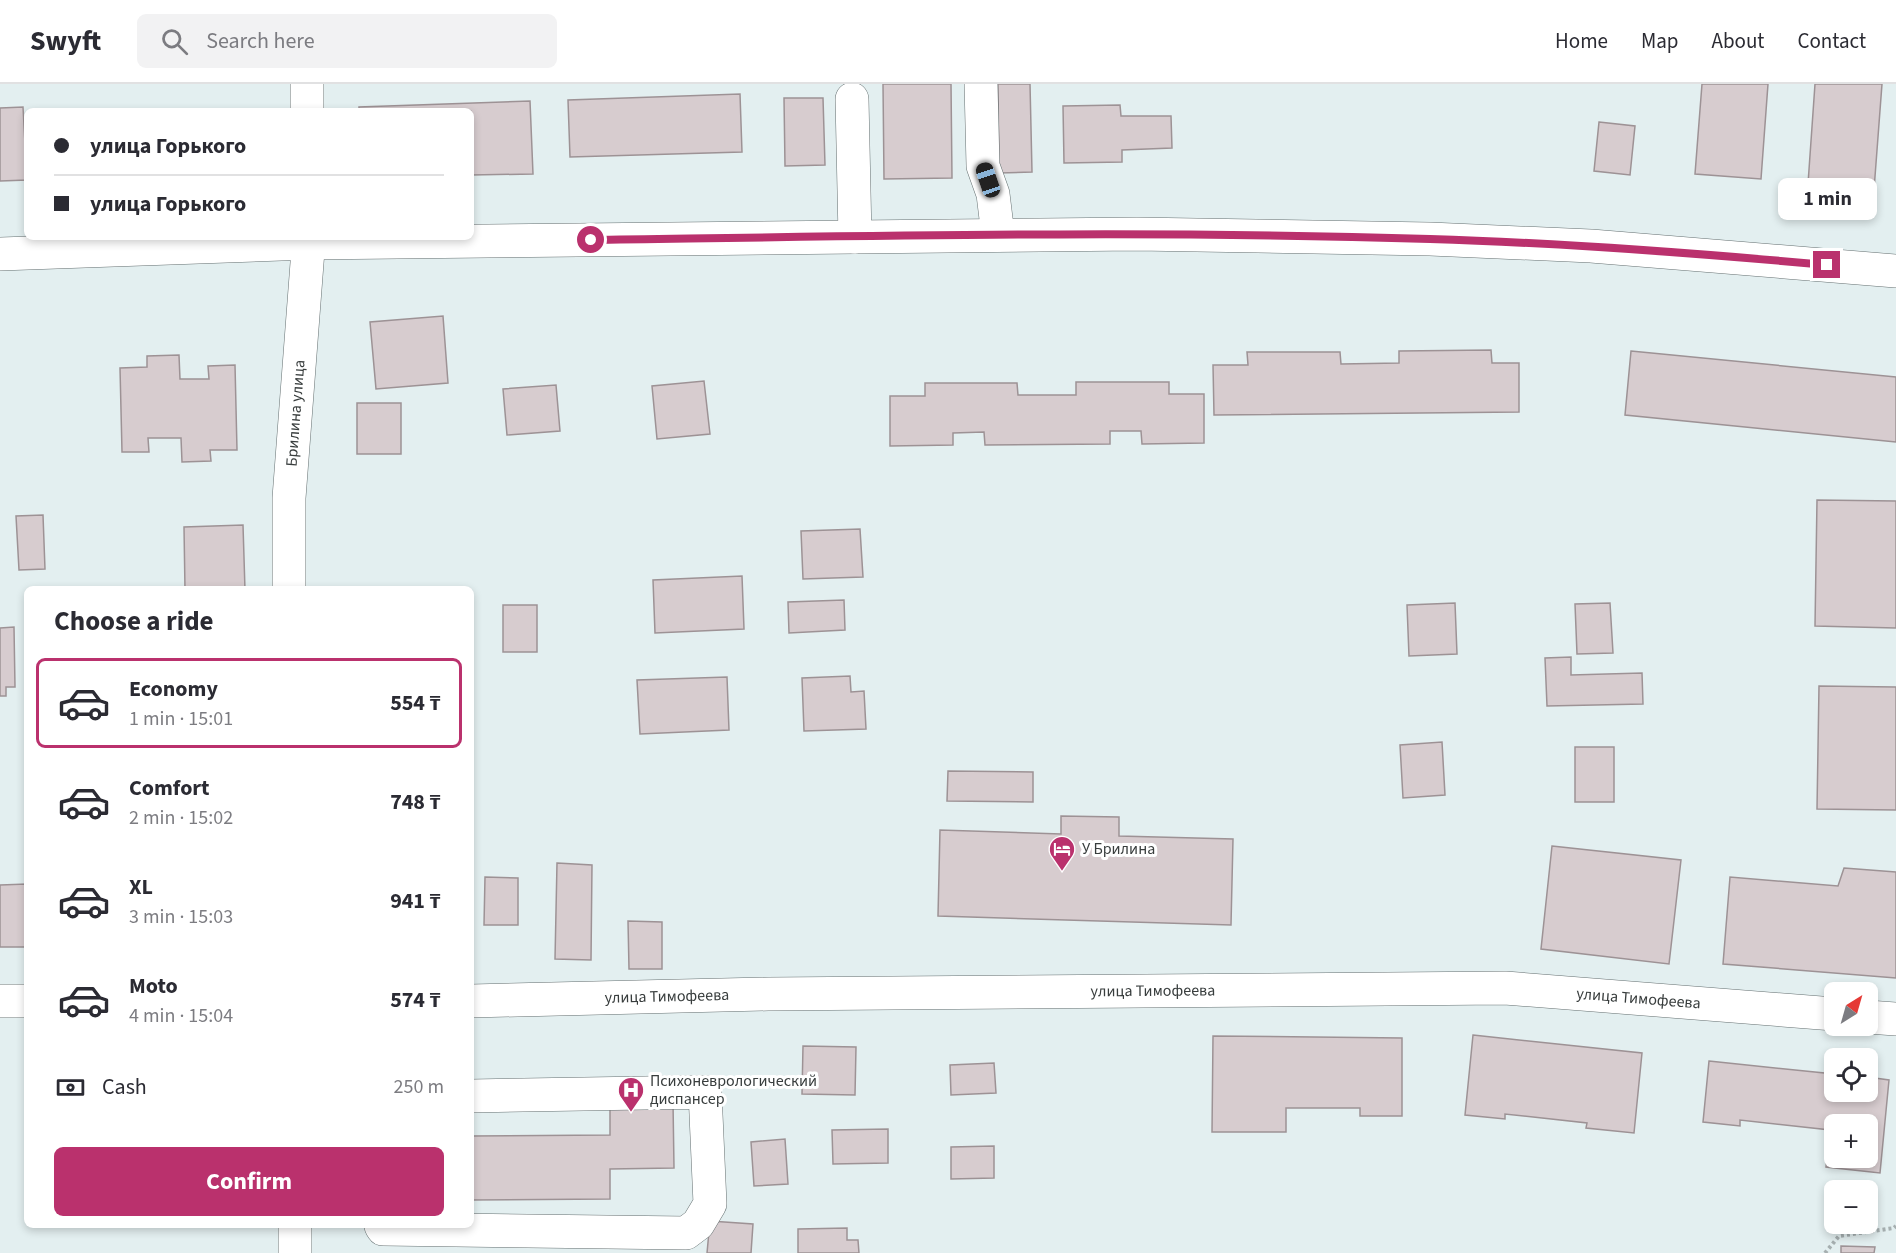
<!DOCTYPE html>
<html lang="en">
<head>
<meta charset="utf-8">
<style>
	body { margin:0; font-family:"Source Sans 3",sans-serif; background:#f2f2f3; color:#2b2b33; height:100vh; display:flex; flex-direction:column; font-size:22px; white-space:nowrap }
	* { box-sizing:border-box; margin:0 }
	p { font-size:20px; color:#7c7c81 }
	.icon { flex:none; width:33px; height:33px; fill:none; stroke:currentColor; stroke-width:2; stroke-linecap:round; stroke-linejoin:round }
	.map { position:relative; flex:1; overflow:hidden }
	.panel { position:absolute; left:24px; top:502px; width:450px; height:642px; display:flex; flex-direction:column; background:#fff; border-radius:9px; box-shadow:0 3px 9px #0003 }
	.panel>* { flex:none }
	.top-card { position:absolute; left:24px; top:24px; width:450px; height:132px; border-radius:9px; box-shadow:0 3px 9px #0003; display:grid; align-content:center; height:132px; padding:0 30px; background:#fff }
	.needle { width:39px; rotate:37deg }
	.controls { position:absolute; left:1824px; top:898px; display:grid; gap:12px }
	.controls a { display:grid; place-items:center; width:54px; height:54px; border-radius:9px; background:#fff; box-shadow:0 3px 9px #0003; font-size:30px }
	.end { position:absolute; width:27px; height:27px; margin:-14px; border:8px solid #ba316d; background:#fff; box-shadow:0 0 0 3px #fff }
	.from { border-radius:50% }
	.bubble { position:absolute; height:42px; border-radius:9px; background:#fff; box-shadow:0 3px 9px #0003; font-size:20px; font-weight:700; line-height:42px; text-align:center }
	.car { position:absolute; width:18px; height:36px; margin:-18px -9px; border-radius:8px; box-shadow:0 0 4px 2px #0007; background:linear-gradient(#222 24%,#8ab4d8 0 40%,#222 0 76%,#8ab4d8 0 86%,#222 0) }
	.top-card b { display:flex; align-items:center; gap:21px; height:57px; font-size:22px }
	.top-card b+b { border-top:2px solid #e1e1e2 }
	.top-card i { width:15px; height:15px; background:#2b2b33 }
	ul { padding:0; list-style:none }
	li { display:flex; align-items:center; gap:18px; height:90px; margin:0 12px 9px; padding:0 18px; border:3px solid transparent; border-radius:9px }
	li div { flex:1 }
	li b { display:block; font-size:22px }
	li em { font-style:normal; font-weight:700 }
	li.current { border-color:#ba316d }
	li>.icon { width:54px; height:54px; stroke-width:1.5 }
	h2 { padding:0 30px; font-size:27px; line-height:72px }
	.pay { display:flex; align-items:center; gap:15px; height:66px; padding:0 30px; font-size:22px }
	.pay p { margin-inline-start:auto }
	.action { display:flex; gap:12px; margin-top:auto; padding:12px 30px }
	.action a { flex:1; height:69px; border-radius:9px; background:#ba316d; color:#fff; font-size:24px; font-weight:700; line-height:69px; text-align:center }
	header { display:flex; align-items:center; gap:36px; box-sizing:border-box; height:84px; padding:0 30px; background:#fff; border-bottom:2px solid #e1e1e2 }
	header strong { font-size:28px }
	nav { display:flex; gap:33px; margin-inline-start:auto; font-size:21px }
	.search { width:420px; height:54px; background:#f2f2f3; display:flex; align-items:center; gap:15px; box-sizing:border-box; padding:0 21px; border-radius:9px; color:#7c7c81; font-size:22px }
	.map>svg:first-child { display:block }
	.building { fill:#d7cccf; stroke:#9d9295; stroke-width:1.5; fill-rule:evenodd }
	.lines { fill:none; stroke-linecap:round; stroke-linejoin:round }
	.minor-casing { stroke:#657071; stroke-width:34 }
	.path { stroke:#a6afb0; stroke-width:4; stroke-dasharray:3 3; stroke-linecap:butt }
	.minor { stroke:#fff; stroke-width:33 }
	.route { stroke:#ba316d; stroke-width:8 }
	.labels { text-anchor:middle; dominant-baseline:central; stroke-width:6; stroke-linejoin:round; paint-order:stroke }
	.street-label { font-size:16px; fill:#383d3d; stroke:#fff }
	.poi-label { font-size:16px; fill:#383d3d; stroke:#fff; text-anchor:start }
</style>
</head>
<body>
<header>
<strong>Swyft</strong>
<div class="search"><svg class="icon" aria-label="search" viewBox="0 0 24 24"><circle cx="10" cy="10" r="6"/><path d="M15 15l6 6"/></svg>Search here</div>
<nav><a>Home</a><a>Map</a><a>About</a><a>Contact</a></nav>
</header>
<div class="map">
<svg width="1896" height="1169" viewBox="0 0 1896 1169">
	<rect width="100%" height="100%" fill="#e3eff0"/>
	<!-- building -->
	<path class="building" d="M 883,0 L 951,0 L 952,94 L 884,95 Z
		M 998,0 L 1030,0 L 1032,88 L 999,89 Z
		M 1702,0 L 1768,0 L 1761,95 L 1695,90 Z
		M 1815,0 L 1882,0 L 1873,119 L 1807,114 Z
		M 740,10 L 742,68 L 570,73 L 568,16 Z
		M 784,14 L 823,14 L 825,81 L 785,82 Z
		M 530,17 L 533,90 L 471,91 L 471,27 L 359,27 L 359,23 Z
		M 1120,21 L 1121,32 L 1171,32 L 1172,64 L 1122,66 L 1122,78 L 1064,79 L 1063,22 Z
		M 23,23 L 27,96 L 0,97 L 0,24 Z
		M 1599,38 L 1635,42 L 1630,91 L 1594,87 Z
		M 443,232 L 448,299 L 376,305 L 370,238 Z
		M 1491,266 L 1492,279 L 1519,279 L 1519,328 L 1214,331 L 1213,281 L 1248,281 L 1247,268 L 1340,268 L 1341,280 L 1399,279 L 1399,267 Z
		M 1631,267 L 1896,293 L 1896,358 L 1625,331 Z
		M 179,271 L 180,295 L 209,295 L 208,282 L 235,281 L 237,366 L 210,366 L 211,377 L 182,378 L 181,354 L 148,354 L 149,368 L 122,368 L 120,284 L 147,283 L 147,272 Z
		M 704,297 L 710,350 L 657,355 L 652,302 Z
		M 1076,298 L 1169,298 L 1169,310 L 1204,310 L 1204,359 L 1142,360 L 1141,347 L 1110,347 L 1110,360 L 985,361 L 984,348 L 953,349 L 953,361 L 890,362 L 890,312 L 925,312 L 925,299 L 1017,299 L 1018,311 L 1076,311 Z
		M 556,301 L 560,347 L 507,351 L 503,305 Z
		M 357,319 L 401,319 L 401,370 L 357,370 Z
		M 1817,416 L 1896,417 L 1896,544 L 1815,542 Z
		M 43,431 L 45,485 L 19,486 L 16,432 Z
		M 243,441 L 245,506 L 185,506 L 184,443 Z
		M 860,445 L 863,493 L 803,495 L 801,447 Z
		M 742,492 L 744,545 L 655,549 L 653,496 Z
		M 844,516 L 845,546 L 789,549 L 788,518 Z
		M 1455,519 L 1457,570 L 1409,572 L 1407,521 Z
		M 1610,519 L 1613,569 L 1577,570 L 1575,520 Z
		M 503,521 L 537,521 L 537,568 L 503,568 Z
		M 14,543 L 15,603 L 6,603 L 6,612 L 0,612 L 0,544 Z
		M 1571,573 L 1571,591 L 1642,589 L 1643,620 L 1547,622 L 1545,574 Z
		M 850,592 L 851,608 L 864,607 L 866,645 L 804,647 L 802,594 Z
		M 727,593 L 729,646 L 640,650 L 637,596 Z
		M 1819,602 L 1896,603 L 1896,726 L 1817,725 Z
		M 1442,658 L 1445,711 L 1403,714 L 1400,661 Z
		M 1575,663 L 1614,663 L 1614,718 L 1575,718 Z
		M 948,687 L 1033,688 L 1033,718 L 947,717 Z
		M 1061,732 L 1119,733 L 1119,752 L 1233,755 L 1231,841 L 938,832 L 940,746 L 1061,750 Z
		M 1552,762 L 1681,776 L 1669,880 L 1541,865 Z
		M 557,779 L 592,781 L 591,876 L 555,875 Z
		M 1844,784 L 1896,788 L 1896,894 L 1723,880 L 1730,793 L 1838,802 Z
		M 485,793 L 518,794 L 518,841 L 484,841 Z
		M 27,800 L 27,863 L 0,863 L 0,801 Z
		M 628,837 L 662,838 L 662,885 L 629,885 Z
		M 1473,951 L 1642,969 L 1634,1049 L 1586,1044 L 1587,1039 L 1505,1030 L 1505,1035 L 1465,1031 Z
		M 1213,952 L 1402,954 L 1402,1032 L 1360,1032 L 1360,1024 L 1286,1024 L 1286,1048 L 1212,1048 Z
		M 803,962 L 856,963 L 855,1011 L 802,1010 Z
		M 1709,977 L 1834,990 L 1834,1008 L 1868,1008 L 1868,993 L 1889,996 L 1880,1089 L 1826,1083 L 1830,1046 L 1740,1036 L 1740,1042 L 1703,1038 ZM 1834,1041 L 1868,1041 L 1868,1074 L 1834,1074 Z
		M 994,979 L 996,1009 L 951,1011 L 950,981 Z
		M 610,1018 L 673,1018 L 674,1084 L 610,1085 L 610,1115 L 471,1116 L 471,1052 L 610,1051 Z
		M 888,1045 L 888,1079 L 833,1080 L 832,1046 Z
		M 785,1055 L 788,1100 L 754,1102 L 751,1058 Z
		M 994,1062 L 994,1094 L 951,1095 L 951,1063 Z
		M 710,1137 L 753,1140 L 751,1169 L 707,1169 Z
		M 847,1144 L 847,1156 L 858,1156 L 859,1169 L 798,1169 L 798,1145 Z
		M 1841,1162 L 1875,1163 L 1874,1169 L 1841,1169 Z"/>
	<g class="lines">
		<!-- minor casing -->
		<g class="minor-casing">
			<g id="minor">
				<path d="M 307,0 L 307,27"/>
				<path d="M 981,0 L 983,82 L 993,110 L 998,151"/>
				<path d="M 852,15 L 855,153"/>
				<path d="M 0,170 L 309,159 L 1137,150 L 1430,155 L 1591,162 L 1896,187"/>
				<path id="s1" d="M 289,506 L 289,414 L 309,153"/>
				<path d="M 0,917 L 27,917"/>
				<path id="s2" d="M 471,917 L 768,910 L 1505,904 L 1834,930"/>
				<path d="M 1868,933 L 1896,935"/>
				<path d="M 295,1142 L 295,1169"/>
				<path d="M 381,1142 L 383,1145 L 686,1149 L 698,1140 L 710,1120 L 705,1008 L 471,1012"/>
			</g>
		</g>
		<!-- path -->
		<path class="path" d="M 1825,1169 L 1839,1152 L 1894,1144 L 1896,1142"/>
		<!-- minor -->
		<use href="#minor" class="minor"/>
	</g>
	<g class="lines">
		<!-- route -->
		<path class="route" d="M 591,156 C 870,152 1150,146 1430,155 C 1562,159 1695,169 1827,181"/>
	</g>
	<!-- icons -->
	<defs>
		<g id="hotel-pin" transform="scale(1.35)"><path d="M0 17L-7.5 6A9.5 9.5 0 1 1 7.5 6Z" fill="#ba316d" stroke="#fff"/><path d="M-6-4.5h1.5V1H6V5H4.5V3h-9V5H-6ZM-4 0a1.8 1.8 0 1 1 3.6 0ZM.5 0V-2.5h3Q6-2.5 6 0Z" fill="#fff"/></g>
		<g id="hospital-pin" transform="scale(1.35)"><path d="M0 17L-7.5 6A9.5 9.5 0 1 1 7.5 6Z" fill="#ba316d" stroke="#fff"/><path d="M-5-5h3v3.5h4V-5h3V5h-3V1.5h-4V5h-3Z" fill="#fff"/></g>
	</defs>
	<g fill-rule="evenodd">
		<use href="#hotel-pin" x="1062" y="765"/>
		<use href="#hospital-pin" x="631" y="1006"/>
	</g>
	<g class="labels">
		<!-- street labels -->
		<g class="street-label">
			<text stroke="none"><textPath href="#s1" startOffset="177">Брилина улица</textPath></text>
			<text stroke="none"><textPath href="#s2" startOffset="682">улица Тимофеева</textPath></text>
			<text stroke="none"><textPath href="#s2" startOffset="196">улица Тимофеева</textPath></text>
			<text stroke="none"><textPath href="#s2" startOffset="1168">улица Тимофеева</textPath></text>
		</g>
		<!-- poi labels -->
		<g class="poi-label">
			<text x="1082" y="765">У Брилина</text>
			<text x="650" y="997">Психоневрологический<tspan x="650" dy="18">диспансер</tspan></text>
		</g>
	</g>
</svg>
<div class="controls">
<a><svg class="needle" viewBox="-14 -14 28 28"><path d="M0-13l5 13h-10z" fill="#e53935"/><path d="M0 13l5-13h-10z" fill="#7c7c81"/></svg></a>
<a><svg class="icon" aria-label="locate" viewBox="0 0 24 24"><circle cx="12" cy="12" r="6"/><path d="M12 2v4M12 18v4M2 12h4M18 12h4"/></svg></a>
<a>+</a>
<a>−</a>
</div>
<i class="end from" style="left:591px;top:156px"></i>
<i class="end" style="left:1827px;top:181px"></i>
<div class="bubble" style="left:1778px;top:94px;width:99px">1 min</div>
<i class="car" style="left:988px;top:96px;rotate:341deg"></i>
<div class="top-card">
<b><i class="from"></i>улица Горького</b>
<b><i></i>улица Горького</b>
</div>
<section class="panel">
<h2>Choose a ride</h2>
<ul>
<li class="current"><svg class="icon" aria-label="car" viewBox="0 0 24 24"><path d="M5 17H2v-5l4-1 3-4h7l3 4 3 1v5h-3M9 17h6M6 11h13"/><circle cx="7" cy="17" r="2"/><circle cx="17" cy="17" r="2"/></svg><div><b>Economy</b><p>1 min · 15:01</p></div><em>554 ₸</em></li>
<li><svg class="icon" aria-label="car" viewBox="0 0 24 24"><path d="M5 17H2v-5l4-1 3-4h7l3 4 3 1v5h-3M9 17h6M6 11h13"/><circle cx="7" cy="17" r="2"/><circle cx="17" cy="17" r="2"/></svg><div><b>Comfort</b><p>2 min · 15:02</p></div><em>748 ₸</em></li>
<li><svg class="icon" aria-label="car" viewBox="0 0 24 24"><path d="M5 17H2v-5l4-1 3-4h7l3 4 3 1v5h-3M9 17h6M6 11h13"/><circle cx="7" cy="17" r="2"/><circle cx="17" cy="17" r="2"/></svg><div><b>XL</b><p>3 min · 15:03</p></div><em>941 ₸</em></li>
<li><svg class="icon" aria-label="car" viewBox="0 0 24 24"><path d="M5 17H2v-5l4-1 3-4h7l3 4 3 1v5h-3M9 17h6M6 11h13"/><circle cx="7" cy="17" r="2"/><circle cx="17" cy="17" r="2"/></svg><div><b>Moto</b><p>4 min · 15:04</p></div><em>574 ₸</em></li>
</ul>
<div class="pay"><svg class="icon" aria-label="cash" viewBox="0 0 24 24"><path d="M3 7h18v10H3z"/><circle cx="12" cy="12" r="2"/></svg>Cash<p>250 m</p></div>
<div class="action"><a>Confirm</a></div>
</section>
</div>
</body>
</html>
